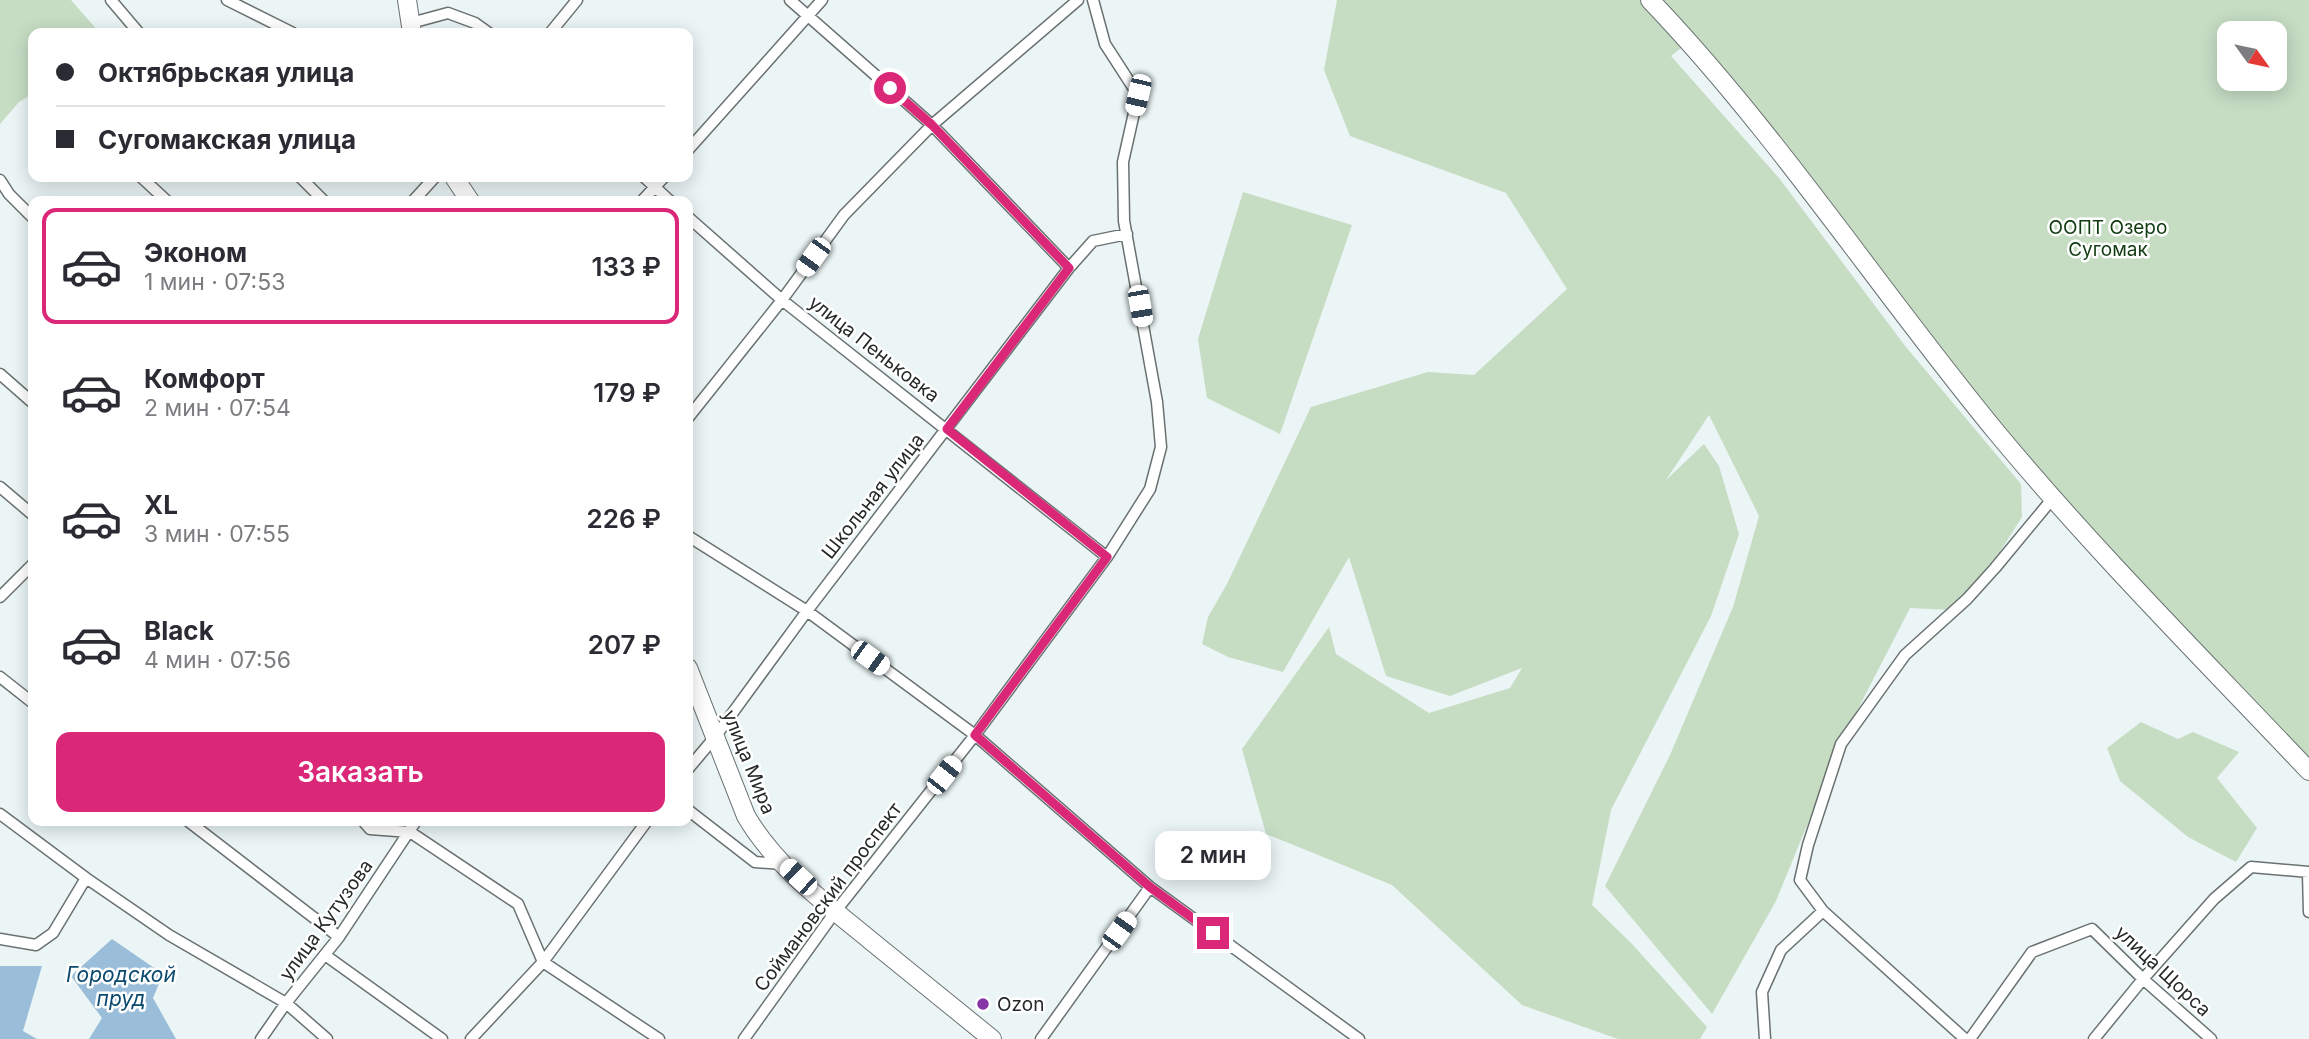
<!DOCTYPE html>
<html lang="ru">
<head>
<meta charset="utf-8">
<style>
	body { margin:0; font-family:Inter,sans-serif; background:#f2f2f3; color:#2b2b33; height:100vh; display:flex; flex-direction:column; font-size:26px; white-space:nowrap }
	* { box-sizing:border-box; margin:0 }
	p { font-size:23px; color:#7c7c81 }
	.icon { flex:none; width:38px; height:38px; fill:none; stroke:currentColor; stroke-width:2; stroke-linecap:round; stroke-linejoin:round }
	.map { position:relative; flex:1; overflow:hidden }
	.details { position:absolute; left:28px; top:196px; width:665px; height:630px; display:flex; flex-direction:column; background:#fff; border-radius:14px; box-shadow:0 4px 18px #0003 }
	.details>* { flex:none }
	.guide { position:absolute; left:28px; top:28px; width:665px; height:154px; border-radius:14px; box-shadow:0 4px 18px #0003; display:grid; align-content:center; height:154px; padding:0 28px; background:#fff }
	.needle { width:46px; rotate:123deg }
	.controls { position:absolute; left:2217px; top:21px; display:grid; gap:14px }
	.controls a { display:grid; place-items:center; width:70px; height:70px; border-radius:14px; background:#fff; box-shadow:0 4px 18px #0003; font-size:35px }
	.end { position:absolute; width:32px; height:32px; margin:-16px; border:9px solid #db2777; background:#fff; box-shadow:0 0 0 4px #fff }
	.from { border-radius:50% }
	.bubble { position:absolute; height:49px; border-radius:14px; background:#fff; box-shadow:0 4px 18px #0003; font-size:23px; font-weight:600; line-height:49px; text-align:center }
	.car { position:absolute; width:21px; height:42px; margin:-21px -10px; border-radius:9px; box-shadow:0 0 5px 2px #0007; background:linear-gradient(#fff 24%,#345 0 40%,#fff 0 76%,#345 0 86%,#fff 0) }
	.guide b { display:flex; align-items:center; gap:24px; height:66px; font-size:26px }
	.guide b+b { border-top:2px solid #e1e1e2 }
	.guide i { width:18px; height:18px; background:#2b2b33 }
	ul { padding:12px 0 0; list-style:none }
	li { display:flex; align-items:center; gap:21px; height:116px; margin:0 14px 10px; padding:0 14px; border:4px solid transparent; border-radius:14px }
	li div { flex:1 }
	li b { display:block; font-size:26px }
	li em { font-style:normal; font-weight:600 }
	li.current { border-color:#db2777 }
	li>.icon { width:63px; height:63px; stroke-width:1.5 }
	.primary-button { display:flex; gap:14px; margin-top:auto; padding:14px 28px }
	.primary-button a { flex:1; height:80px; border-radius:14px; background:#db2777; color:#fff; font-size:28px; font-weight:600; line-height:80px; text-align:center }
	.map>svg:first-child { display:block }
	.green { fill:#c6ddc4; fill-rule:evenodd }
	.water { fill:#9abeda }
	.lines { fill:none; stroke-linecap:round; stroke-linejoin:round }
	.minor-casing { stroke:#697271; stroke-width:13 }
	.primary-casing { stroke:#697271; stroke-width:20 }
	.minor { stroke:#fff; stroke-width:10 }
	.primary { stroke:#fff; stroke-width:18 }
	.route { stroke:#db2777; stroke-width:9 }
	.poi-dot { fill:#8636a6; stroke:#fff; stroke-width:2.5 }
	.labels { text-anchor:middle; dominant-baseline:central; stroke-width:5; stroke-linejoin:round; paint-order:stroke }
	.park-label { font-size:19px; fill:#113c11; stroke:#fff }
	.street-label { font-size:19px; fill:#252929; stroke:#fff }
	.poi-label { font-size:19px; fill:#252929; stroke:#fff; text-anchor:start }
	.water-label { font-size:21px; font-style:italic; fill:#0b4a6e; stroke:#fff }
</style>
</head>
<body>
<div class="map">
<svg width="2309" height="1039" viewBox="0 0 2309 1039">
	<rect width="100%" height="100%" fill="#ebf5f5"/>
	<!-- green -->
	<path class="green" d="M 0,0 L 71,0 L 99,32 L 33,33 L 33,94 L 19,102 L 0,124 Z
		M 1337,0 L 2309,0 L 2309,759 L 2183,630 L 2057,493 L 1926,333 L 1781,137 L 1695,37 L 1671,56 L 1779,178 L 1906,347 L 2021,484 L 2022,517 L 2001,550 L 1952,610 L 1910,608 L 1842,740 L 1776,901 L 1712,1014 L 1605,886 L 1670,755 L 1733,607 L 1759,516 L 1709,415 L 1666,480 L 1704,444 L 1719,466 L 1739,534 L 1711,616 L 1611,810 L 1592,905 L 1632,944 L 1707,1027 L 1700,1039 L 1618,1039 L 1522,1005 L 1392,885 L 1266,834 L 1242,749 L 1329,627 L 1336,654 L 1429,713 L 1510,688 L 1522,668 L 1450,696 L 1386,676 L 1349,557 L 1283,672 L 1228,657 L 1202,644 L 1208,617 L 1227,584 L 1311,407 L 1428,372 L 1474,375 L 1567,289 L 1506,193 L 1350,136 L 1324,70 ZM 2230,33 L 2275,33 L 2275,79 L 2230,79 Z
		M 1243,192 L 1352,225 L 1280,434 L 1207,398 L 1198,339 Z
		M 2141,722 L 2178,739 L 2193,732 L 2239,752 L 2217,778 L 2257,828 L 2236,862 L 2188,837 L 2120,781 L 2107,748 Z"/>
	<!-- water -->
	<path class="water" d="M 112,939 L 163,974 L 153,998 L 176,1039 L 89,1039 L 102,1018 L 71,976 Z
		M 0,966 L 42,966 L 23,1031 L 37,1039 L 0,1039 Z"/>
	<g class="lines">
		<!-- minor casing -->
		<g class="minor-casing">
			<path id="minor" d="M 111,0 L 139,33
				M 227,0 L 293,33
				M 790,0 L 932,125 L 1069,268
				M 411,23 L 448,13 L 475,23 L 489,33
				M 550,33 L 577,0
				M 688,150 L 822,0
				M 141,177 L 167,201
				M 300,177 L 324,201
				M 644,177 L 670,201
				M 0,180 L 9,194 L 33,218
				M 413,201 L 435,177
				M 642,201 L 664,177
				M 688,217 L 782,300 L 1107,557
				M 0,374 L 33,403
				M 688,418 L 782,300 L 844,215 L 932,125 L 1078,0
				M 0,487 L 33,515
				M 688,536 L 807,611 L 975,735 L 1150,887 L 1359,1039
				M 0,597 L 33,564
				M 0,677 L 33,703
				M 688,769 L 715,737 L 807,611 L 1069,268 L 1093,241 L 1127,234
				M 688,810 L 755,862 L 783,864
				M 0,814 L 86,878 L 169,935 L 286,1003 L 327,1039
				M 188,821 L 339,937
				M 363,821 L 370,829 L 410,832 L 518,904 L 543,962 L 659,1039
				M 2308,873 L 2309,912
				M 1823,911 L 1965,1039
				M 0,939 L 36,945 L 53,933 L 86,878
				M 325,955 L 442,1039
				M 261,1039 L 286,1003 L 339,937 L 416,821
				M 471,1039 L 543,962 L 647,821
				M 744,1039 L 835,912 L 975,735 L 1107,557 L 1150,489 L 1161,447 L 1157,402 L 1124,221 L 1123,162 L 1138,95 L 1105,44 L 1093,0
				M 1041,1039 L 1150,887
				M 1765,1039 L 1762,992 L 1781,950 L 1823,911 L 1800,880 L 1808,845 L 1841,744 L 1905,655 L 1967,599 L 1995,568 L 2053,498
				M 1970,1039 L 2032,952 L 2092,929 L 2143,979 L 2211,1039
				M 2094,1039 L 2143,979 L 2214,899 L 2251,867 L 2309,872"/>
		</g>
		<!-- primary casing -->
		<g class="primary-casing">
			<path id="primary" d="M 407,0 L 412,33
				M 1650,0 C 1778,134 1879,290 1997,433 C 2095,551 2204,660 2309,771
				M 454,177 L 470,201
				M 688,668 L 746,816 C 775,866 826,904 870,940 C 911,973 951,1006 992,1039"/>
		</g>
		<!-- minor -->
		<use href="#minor" class="minor"/>
		<!-- primary -->
		<use href="#primary" class="primary"/>
	</g>
	<g class="lines">
		<!-- route -->
		<path class="route" d="M 890,88 L 932,125 L 1069,268 L 947,429 L 1107,557 L 975,735 L 1150,887 L 1213,933"/>
	</g>
	<!-- markers -->
	<circle class="poi-dot" cx="983" cy="1004" r="7"/>
	<g class="labels">
		<!-- park labels -->
		<g class="park-label">
			<text x="2108" y="227">ООПТ Озеро<tspan x="2108" dy="22">Сугомак</tspan></text>
		</g>
		<!-- street labels -->
		<g class="street-label">
			<text transform="translate(874 349) rotate(38)">улица Пеньковка</text>
			<text transform="translate(873 496) rotate(-52)">Школьная улица</text>
			<text transform="translate(749 762) rotate(68)">улица Мира</text>
			<text transform="translate(828 897) rotate(-53)">Соймановский проспект</text>
			<text transform="translate(326 920) rotate(-54)">улица Кутузова</text>
			<text transform="translate(2163 971) rotate(43)">улица Щорса</text>
		</g>
		<!-- poi labels -->
		<g class="poi-label">
			<text x="997" y="1004">Ozon</text>
		</g>
		<!-- water labels -->
		<g class="water-label">
			<text x="121" y="974">Городской<tspan x="121" dy="24">пруд</tspan></text>
		</g>
	</g>
</svg>
<div class="controls">
<a><svg class="needle" viewBox="-14 -14 28 28"><path d="M0-13l5 13h-10z" fill="#e53935"/><path d="M0 13l5-13h-10z" fill="#7c7c81"/></svg></a>
</div>
<i class="end from" style="left:890px;top:88px"></i>
<i class="end" style="left:1213px;top:933px"></i>
<div class="bubble" style="left:1155px;top:831px;width:116px">2 мин</div>
<i class="car" style="left:1138px;top:95px;rotate:193deg"></i>
<i class="car" style="left:813px;top:257px;rotate:216deg"></i>
<i class="car" style="left:1140px;top:306px;rotate:170deg"></i>
<i class="car" style="left:870px;top:658px;rotate:126deg"></i>
<i class="car" style="left:944px;top:775px;rotate:38deg"></i>
<i class="car" style="left:798px;top:877px;rotate:313deg"></i>
<i class="car" style="left:1119px;top:931px;rotate:36deg"></i>
<div class="guide">
<b><i class="from"></i>Октябрьская улица</b>
<b><i></i>Сугомакская улица</b>
</div>
<section class="details">
<ul>
<li class="current"><svg class="icon" aria-label="car" viewBox="0 0 24 24"><path d="M5 17H2v-5l4-1 3-4h7l3 4 3 1v5h-3M9 17h6M6 11h13"/><circle cx="7" cy="17" r="2"/><circle cx="17" cy="17" r="2"/></svg><div><b>Эконом</b><p>1 мин · 07:53</p></div><em>133 ₽</em></li>
<li><svg class="icon" aria-label="car" viewBox="0 0 24 24"><path d="M5 17H2v-5l4-1 3-4h7l3 4 3 1v5h-3M9 17h6M6 11h13"/><circle cx="7" cy="17" r="2"/><circle cx="17" cy="17" r="2"/></svg><div><b>Комфорт</b><p>2 мин · 07:54</p></div><em>179 ₽</em></li>
<li><svg class="icon" aria-label="car" viewBox="0 0 24 24"><path d="M5 17H2v-5l4-1 3-4h7l3 4 3 1v5h-3M9 17h6M6 11h13"/><circle cx="7" cy="17" r="2"/><circle cx="17" cy="17" r="2"/></svg><div><b>XL</b><p>3 мин · 07:55</p></div><em>226 ₽</em></li>
<li><svg class="icon" aria-label="car" viewBox="0 0 24 24"><path d="M5 17H2v-5l4-1 3-4h7l3 4 3 1v5h-3M9 17h6M6 11h13"/><circle cx="7" cy="17" r="2"/><circle cx="17" cy="17" r="2"/></svg><div><b>Black</b><p>4 мин · 07:56</p></div><em>207 ₽</em></li>
</ul>
<div class="primary-button"><a>Заказать</a></div>
</section>
</div>
</body>
</html>
